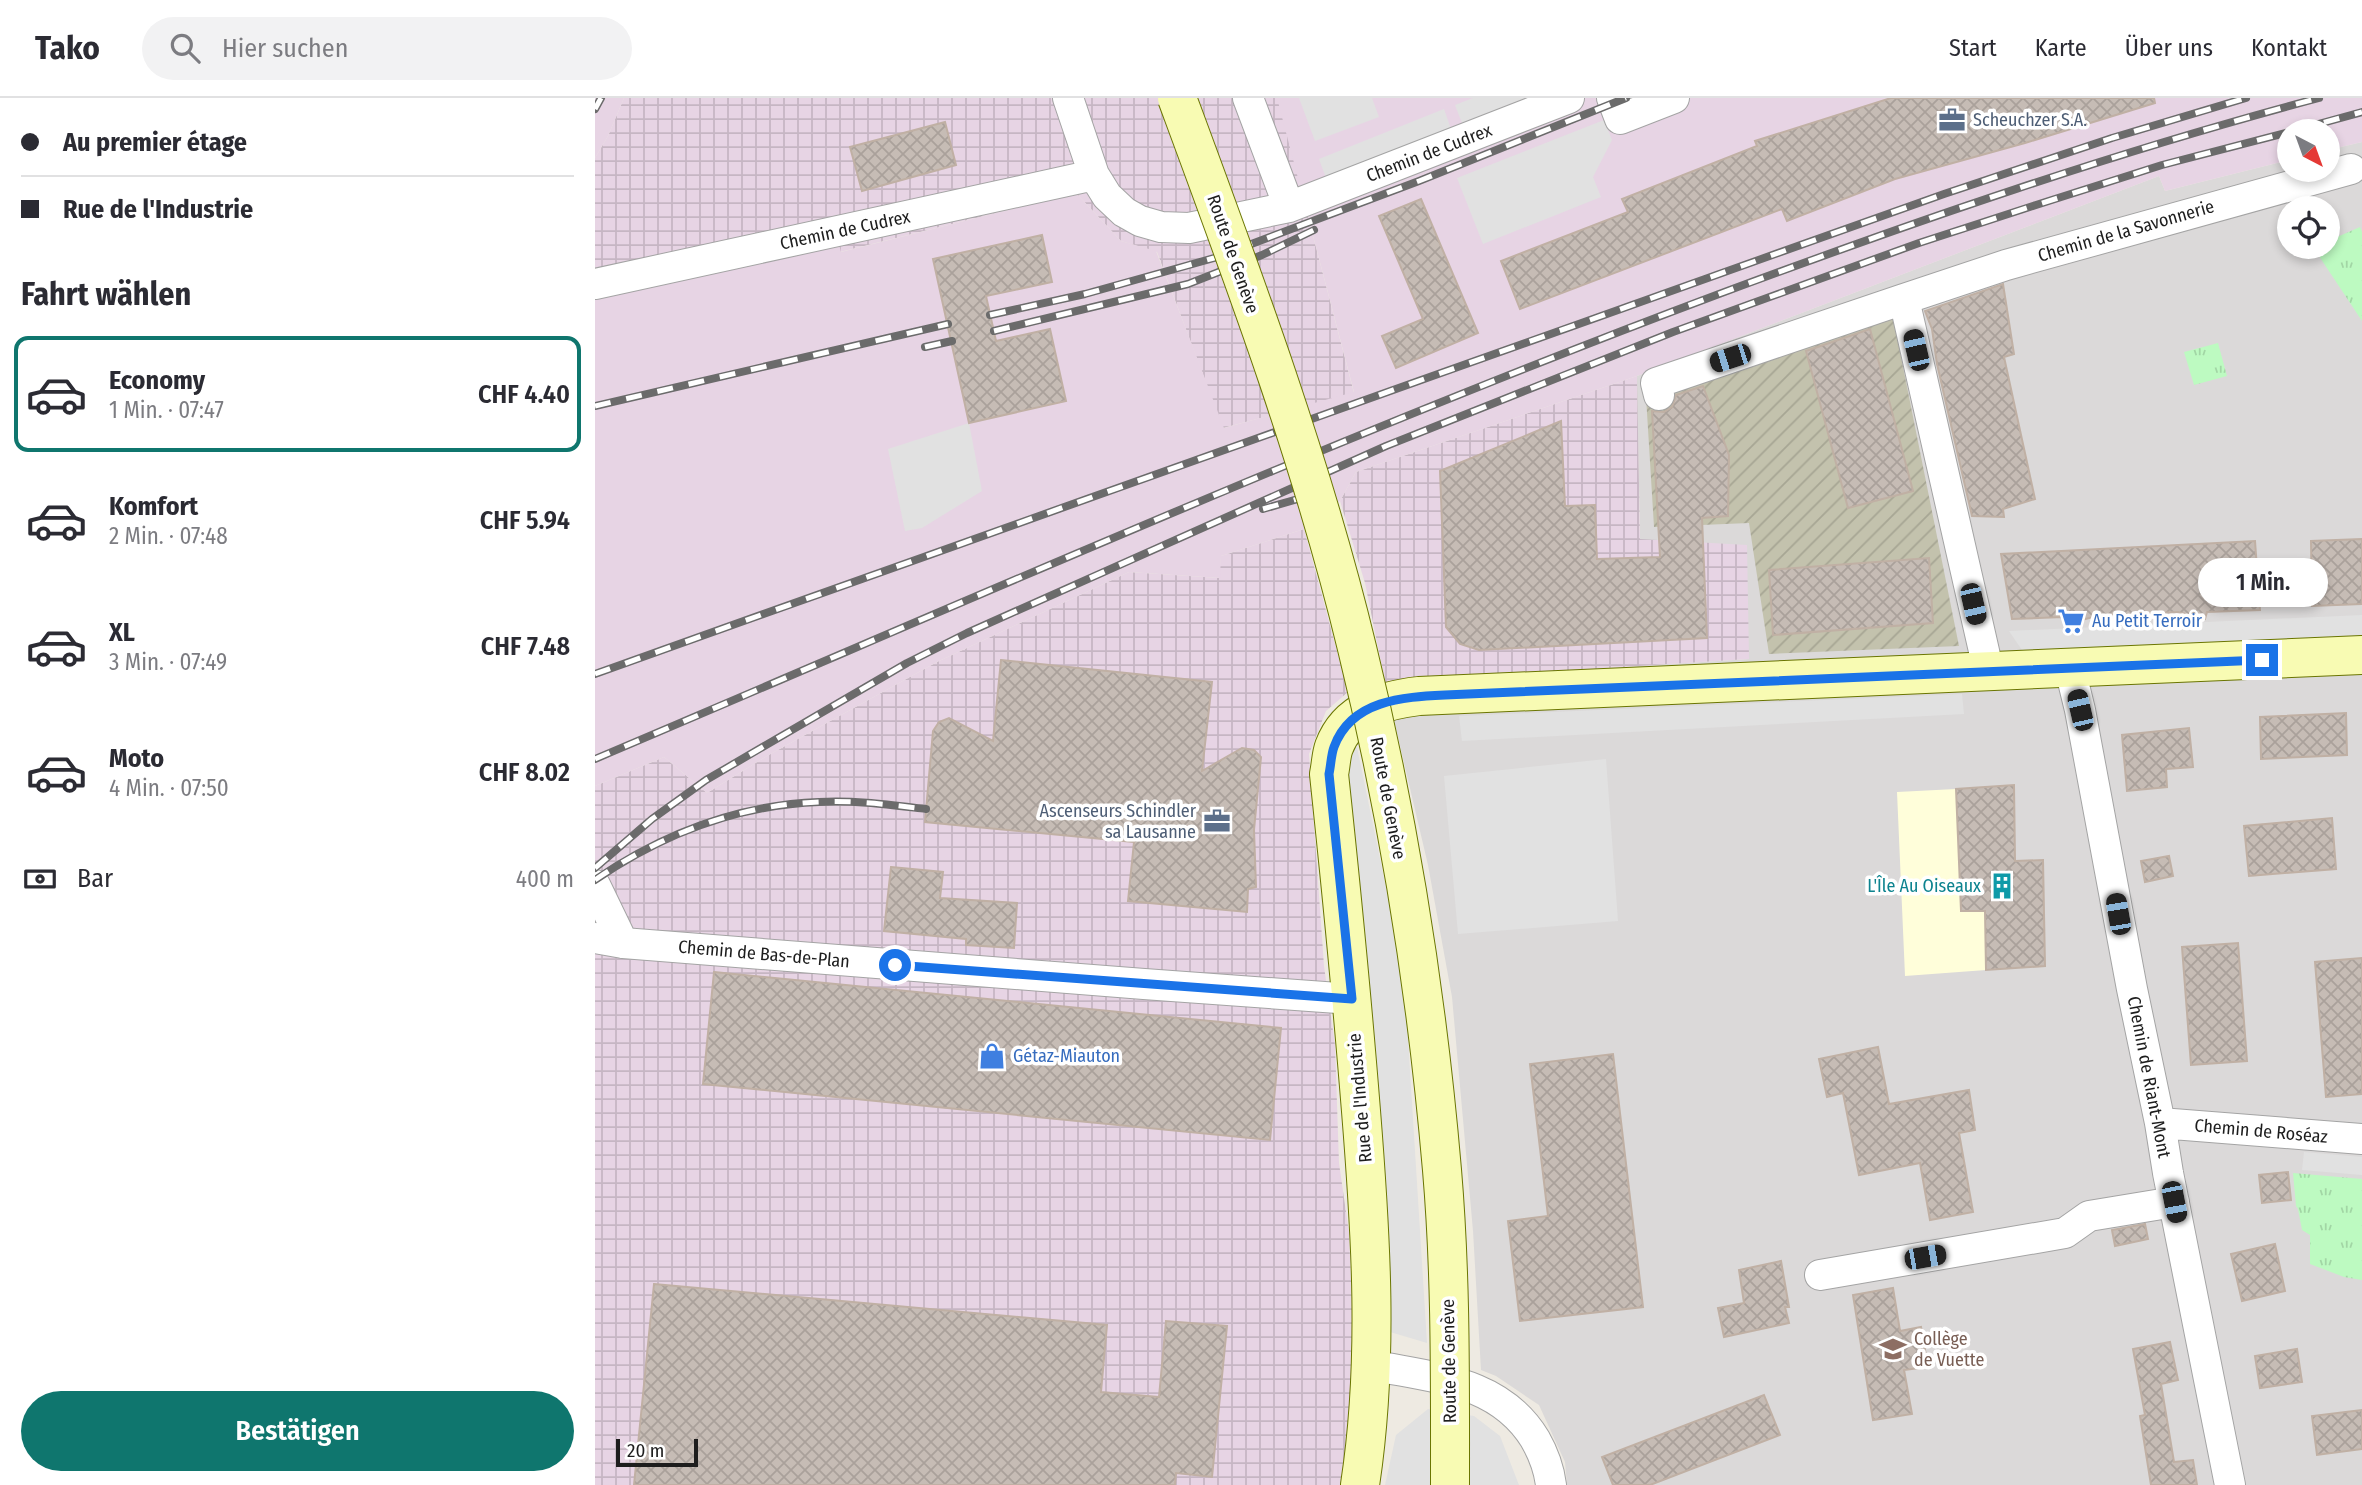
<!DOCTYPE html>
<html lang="de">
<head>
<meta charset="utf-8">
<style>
	body { margin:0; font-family:"Fira Sans Condensed",sans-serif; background:#f2f2f3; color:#2b2b33; height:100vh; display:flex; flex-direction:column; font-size:26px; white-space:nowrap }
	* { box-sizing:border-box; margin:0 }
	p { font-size:23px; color:#7c7c81 }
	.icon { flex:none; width:38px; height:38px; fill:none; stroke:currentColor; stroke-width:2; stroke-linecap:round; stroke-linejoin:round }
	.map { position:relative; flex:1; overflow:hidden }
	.side { display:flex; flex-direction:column; background:#fff; width:595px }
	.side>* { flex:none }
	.hud { display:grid; align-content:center; height:154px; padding:0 21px; background:#fff }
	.needle { width:46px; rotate:139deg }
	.tools { position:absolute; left:1682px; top:21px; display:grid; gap:14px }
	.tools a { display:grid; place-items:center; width:63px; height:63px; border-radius:50%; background:#fff; box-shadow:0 4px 10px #0003; font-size:35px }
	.scale { position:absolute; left:21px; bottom:18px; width:82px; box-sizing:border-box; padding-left:7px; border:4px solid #1d1d1d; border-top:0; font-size:19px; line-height:24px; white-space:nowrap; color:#1d1d1d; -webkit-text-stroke:5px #fff; paint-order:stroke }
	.end { position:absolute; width:32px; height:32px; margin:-16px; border:9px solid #1a73e8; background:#fff; box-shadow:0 0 0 4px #fff }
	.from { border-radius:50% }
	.bubble { position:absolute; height:49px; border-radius:24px; background:#fff; box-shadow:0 4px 10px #0003; font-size:23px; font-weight:600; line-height:49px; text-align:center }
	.car { position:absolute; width:21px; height:42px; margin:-21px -10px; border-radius:9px; box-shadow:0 0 5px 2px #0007; background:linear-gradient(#222 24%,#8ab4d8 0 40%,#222 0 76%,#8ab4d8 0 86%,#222 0) }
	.hud b { display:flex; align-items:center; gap:24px; height:66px; font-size:26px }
	.hud b+b { border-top:2px solid #e1e1e2 }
	.hud i { width:18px; height:18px; background:#2b2b33 }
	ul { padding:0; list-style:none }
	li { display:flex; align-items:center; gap:21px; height:116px; margin:0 14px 10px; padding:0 7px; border:4px solid transparent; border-radius:14px }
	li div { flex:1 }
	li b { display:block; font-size:26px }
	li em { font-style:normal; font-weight:600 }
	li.current { border-color:#0f766e }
	li>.icon { width:63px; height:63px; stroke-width:1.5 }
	h2 { padding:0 21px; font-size:32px; line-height:84px }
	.pay { display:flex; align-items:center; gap:18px; height:77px; padding:0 21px; font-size:26px }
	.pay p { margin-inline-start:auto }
	.cta { display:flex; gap:14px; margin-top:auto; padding:14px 21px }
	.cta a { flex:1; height:80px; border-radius:42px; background:#0f766e; color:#fff; font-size:28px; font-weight:600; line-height:80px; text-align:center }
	header { display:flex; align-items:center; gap:42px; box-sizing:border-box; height:98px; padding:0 35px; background:#fff; border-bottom:2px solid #e1e1e2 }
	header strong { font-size:33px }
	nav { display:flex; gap:38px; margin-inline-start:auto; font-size:24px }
	.search { width:490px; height:63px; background:#f2f2f3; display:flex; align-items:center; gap:18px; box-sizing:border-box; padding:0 24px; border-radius:38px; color:#7c7c81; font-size:26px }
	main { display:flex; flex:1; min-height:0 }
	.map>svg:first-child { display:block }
	.residential { fill:#dbd9d9; fill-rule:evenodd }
	.industrial { fill:url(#industrial-grid) }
	.education { fill:#fffeda }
	.railway { fill:#e7d4e4 }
	.construction { fill:url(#construction-furrows) }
	.park { fill:url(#park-tufts) }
	.parking { fill:#e1e1e1 }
	.building { fill:url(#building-cross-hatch); stroke:#c0b0a4; stroke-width:2 }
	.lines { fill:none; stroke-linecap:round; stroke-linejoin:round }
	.street-casing { stroke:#a4a4a4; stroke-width:32 }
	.secondary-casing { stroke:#6a7502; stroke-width:40 }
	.street { stroke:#fff; stroke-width:30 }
	.secondary { stroke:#f8fbb3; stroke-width:38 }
	.rail-casing { stroke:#6b6b6b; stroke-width:8 }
	.rail { stroke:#fff; stroke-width:5; stroke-dasharray:16; stroke-linecap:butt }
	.secondary-bridge-casing { stroke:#6a7502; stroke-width:40; stroke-linecap:butt }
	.secondary-bridge { stroke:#f8fbb3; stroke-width:38 }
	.route { stroke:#1a73e8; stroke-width:9 }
	.labels { text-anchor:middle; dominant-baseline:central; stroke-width:7; stroke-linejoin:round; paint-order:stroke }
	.service-label { font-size:18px; fill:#4e5e75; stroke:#fff; text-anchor:start }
	.street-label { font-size:18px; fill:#1d1d1d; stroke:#fff }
	.shop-label { font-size:18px; fill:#366cbe; stroke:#fff; text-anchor:start }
	.culture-label { font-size:18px; fill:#0d838f; stroke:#fff; text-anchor:end }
	.education-label { font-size:18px; fill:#785e54; stroke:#fff; text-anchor:start }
</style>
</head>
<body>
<header>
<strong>Tako</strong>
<div class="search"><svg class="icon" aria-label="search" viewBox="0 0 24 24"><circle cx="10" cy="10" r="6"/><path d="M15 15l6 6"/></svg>Hier suchen</div>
<nav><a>Start</a><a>Karte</a><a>Über uns</a><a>Kontakt</a></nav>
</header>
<main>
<section class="side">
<div class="hud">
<b><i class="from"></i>Au premier étage</b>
<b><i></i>Rue de l'Industrie</b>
</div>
<h2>Fahrt wählen</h2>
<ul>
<li class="current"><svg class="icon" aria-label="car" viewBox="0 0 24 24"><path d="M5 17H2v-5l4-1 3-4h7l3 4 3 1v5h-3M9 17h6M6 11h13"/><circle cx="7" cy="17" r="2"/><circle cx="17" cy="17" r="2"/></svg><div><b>Economy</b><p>1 Min. · 07:47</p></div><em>CHF 4.40</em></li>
<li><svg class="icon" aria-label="car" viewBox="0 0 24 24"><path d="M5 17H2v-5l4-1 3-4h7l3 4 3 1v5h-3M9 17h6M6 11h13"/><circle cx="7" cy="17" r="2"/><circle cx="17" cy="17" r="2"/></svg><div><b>Komfort</b><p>2 Min. · 07:48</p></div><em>CHF 5.94</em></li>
<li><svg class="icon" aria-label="car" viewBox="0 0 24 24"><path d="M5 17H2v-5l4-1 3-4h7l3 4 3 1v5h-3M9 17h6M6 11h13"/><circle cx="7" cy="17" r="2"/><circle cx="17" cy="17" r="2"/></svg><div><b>XL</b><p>3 Min. · 07:49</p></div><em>CHF 7.48</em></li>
<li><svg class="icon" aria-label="car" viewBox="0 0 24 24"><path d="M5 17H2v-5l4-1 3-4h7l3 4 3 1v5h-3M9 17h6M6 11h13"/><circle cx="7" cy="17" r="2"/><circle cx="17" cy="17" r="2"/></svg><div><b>Moto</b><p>4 Min. · 07:50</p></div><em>CHF 8.02</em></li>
</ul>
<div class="pay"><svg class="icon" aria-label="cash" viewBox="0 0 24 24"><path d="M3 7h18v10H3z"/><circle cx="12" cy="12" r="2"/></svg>Bar<p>400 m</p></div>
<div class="cta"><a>Bestätigen</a></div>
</section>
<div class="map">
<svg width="1767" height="1387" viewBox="0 0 1767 1387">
	<defs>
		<pattern id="industrial-grid" width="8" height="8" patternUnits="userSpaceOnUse" patternTransform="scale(1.75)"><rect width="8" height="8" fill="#e7d4e4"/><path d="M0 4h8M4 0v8" fill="none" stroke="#c6b6c3"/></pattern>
		<pattern id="construction-furrows" width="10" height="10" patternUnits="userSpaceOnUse" patternTransform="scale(1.75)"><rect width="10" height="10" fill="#c3c2ad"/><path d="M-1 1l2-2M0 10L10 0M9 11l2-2" fill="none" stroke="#a7a694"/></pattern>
		<pattern id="park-tufts" width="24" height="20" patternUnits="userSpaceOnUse" patternTransform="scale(1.75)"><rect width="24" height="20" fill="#bdfac1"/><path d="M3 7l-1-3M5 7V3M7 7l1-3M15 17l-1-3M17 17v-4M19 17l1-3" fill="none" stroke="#a2d6a5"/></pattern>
		<pattern id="building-cross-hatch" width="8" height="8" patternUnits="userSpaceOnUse" patternTransform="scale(1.75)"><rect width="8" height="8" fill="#c6bcb5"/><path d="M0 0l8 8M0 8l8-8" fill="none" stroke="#aaa19b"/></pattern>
	</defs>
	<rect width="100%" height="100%" fill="#eeeae2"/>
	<!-- residential -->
	<path class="residential" d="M 1767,44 L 1767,1387 L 972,1387 L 970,1364 L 944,1307 L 901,1278 L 886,1272 L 878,1133 L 857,899 L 833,767 L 790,584 L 1154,561 L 1045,441 L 1042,278 L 1564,78 L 1570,93 L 1694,62 L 1694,72 L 1732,72 L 1733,52 ZM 1694,110 L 1732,110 L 1732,149 L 1694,149 Z"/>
	<!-- industrial -->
	<path class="industrial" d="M 29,0 L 938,0 L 704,84 L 759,295 L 628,330 L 562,154 L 526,143 L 481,95 L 245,154 L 237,121 L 0,172 L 0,60 L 13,38 Z
		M 1042,278 L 1045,441 L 1152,447 L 1154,561 L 790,584 L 770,485 L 745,403 L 761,374 Z
		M 709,431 L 753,594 L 731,613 L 714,656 L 729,868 L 740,947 L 744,1065 L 754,1135 L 758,1231 L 754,1345 L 746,1387 L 0,1387 L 0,688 L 69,659 L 112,695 L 172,658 L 342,564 L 534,474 L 624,480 L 626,458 Z"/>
	<!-- education -->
	<path class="education" d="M 1361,691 L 1366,813 L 1390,813 L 1391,872 L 1310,878 L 1302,694 Z"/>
	<!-- railway -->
	<path class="railway" d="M 0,0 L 29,0 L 13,38 L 0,60 Z
		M 682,0 L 1767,0 L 1767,44 L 1733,52 L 1732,33 L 1694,33 L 1694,62 L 1570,93 L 1564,78 L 1042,278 L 761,374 L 745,403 L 709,431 L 626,458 L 625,480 L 534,474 L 342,564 L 172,658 L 112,695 L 69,659 L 0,688 L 0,172 L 237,121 L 246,154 L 481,95 L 526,143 L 561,153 L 629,330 L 759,294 Z"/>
	<!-- construction -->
	<path class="construction" d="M 1293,194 L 1364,548 L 1174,556 L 1154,425 L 1059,429 L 1050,282 Z"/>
	<!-- park -->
	<path class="park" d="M 1765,129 L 1767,134 L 1767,223 L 1718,149 L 1732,149 L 1733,143 Z
		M 1623,245 L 1632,278 L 1599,287 L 1589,254 Z
		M 1698,1075 L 1767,1081 L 1767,1182 L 1749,1179 L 1715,1166 L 1715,1137 L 1707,1132 L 1703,1111 L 1701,1108 Z"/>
	<!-- parking -->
	<path class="parking" d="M 704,0 L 777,0 L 784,19 L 720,43 Z
		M 878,0 L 931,0 L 867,25 L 860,7 Z
		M 849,11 L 856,31 L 731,80 L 724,61 Z
		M 1009,22 L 1017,42 L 998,79 L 1006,99 L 888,146 L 862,80 Z
		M 374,325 L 387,393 L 327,430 L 310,433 L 293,351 Z
		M 1767,517 L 1767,543 L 1431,558 L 1414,533 Z
		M 1367,596 L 1369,616 L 867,643 L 864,618 Z
		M 762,649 L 809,877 L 832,1245 L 785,1231 L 750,655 Z
		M 1011,661 L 1023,823 L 863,836 L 849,678 Z
		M 1709,1054 L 1767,1059 L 1767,1077 L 1707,1072 Z
		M 833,1311 L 879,1318 L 905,1338 L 924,1387 L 790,1387 L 801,1337 Z"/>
	<!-- building -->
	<path class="building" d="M 1296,0 L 1559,0 L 1560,5 L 1430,45 L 1300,81 L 1192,123 L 1187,111 L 925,211 L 906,163 L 1033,114 L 1027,101 L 1162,48 L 1160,43 Z
		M 350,24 L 361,67 L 267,93 L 255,49 Z
		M 826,101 L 883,235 L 801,270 L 787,238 L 828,221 L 784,118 Z
		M 447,137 L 457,184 L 391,198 L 401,243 L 455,231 L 471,303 L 374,325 L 338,161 Z
		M 1408,186 L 1419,256 L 1409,259 L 1440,401 L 1408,411 L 1409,419 L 1377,418 L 1342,266 L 1337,231 L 1330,213 Z
		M 1275,231 L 1318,393 L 1253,410 L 1211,253 Z
		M 1108,288 L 1134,357 L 1133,418 L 1107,420 L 1112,540 L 884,552 L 865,546 L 851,529 L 845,373 L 966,323 L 970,408 L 1000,407 L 1002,461 L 1065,459 L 1057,313 L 1069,314 L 1077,309 L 1081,297 Z
		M 1767,441 L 1767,506 L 1717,508 L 1716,443 Z
		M 1660,443 L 1665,512 L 1612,514 L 1610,521 L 1583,514 L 1502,518 L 1471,526 L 1468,519 L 1417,521 L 1406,456 Z
		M 1334,460 L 1338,525 L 1178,537 L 1174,472 Z
		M 406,562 L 617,584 L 607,673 L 647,650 L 659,652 L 666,659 L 659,732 L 661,789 L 653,791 L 652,814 L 533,803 L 539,744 L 330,724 L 338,633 L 344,624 L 354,620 L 398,643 Z
		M 1751,615 L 1752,657 L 1666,661 L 1665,619 Z
		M 1594,630 L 1598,669 L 1571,671 L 1572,689 L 1532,693 L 1527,637 Z
		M 1419,687 L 1420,763 L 1448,762 L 1450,868 L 1391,872 L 1390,813 L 1366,813 L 1361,691 Z
		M 1737,720 L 1741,771 L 1654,778 L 1649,728 Z
		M 1574,758 L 1578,778 L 1550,784 L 1546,763 Z
		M 296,769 L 348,774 L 345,800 L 422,805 L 419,850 L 371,847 L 371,841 L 289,833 Z
		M 1643,845 L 1652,963 L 1596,967 L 1587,849 Z
		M 1767,860 L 1767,996 L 1731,999 L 1720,864 Z
		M 119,874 L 686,930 L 675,1042 L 108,986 Z
		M 1283,949 L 1294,1006 L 1374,992 L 1380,1032 L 1364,1035 L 1378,1114 L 1335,1122 L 1325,1065 L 1264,1077 L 1248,995 L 1232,999 L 1224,961 Z
		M 1018,956 L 1048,1209 L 925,1223 L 913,1123 L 953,1118 L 935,966 Z
		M 1693,1074 L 1696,1102 L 1667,1105 L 1664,1077 Z
		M 1550,1126 L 1553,1141 L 1520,1148 L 1517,1132 Z
		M 1680,1146 L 1690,1193 L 1647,1203 L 1636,1156 Z
		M 1186,1163 L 1194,1209 L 1190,1209 L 1194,1225 L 1129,1239 L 1123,1210 L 1149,1205 L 1144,1172 Z
		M 59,1186 L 512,1227 L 506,1294 L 564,1299 L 571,1223 L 632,1228 L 617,1379 L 581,1375 L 580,1387 L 39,1387 Z
		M 1298,1190 L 1305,1233 L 1326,1229 L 1333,1269 L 1309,1272 L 1317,1316 L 1278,1322 L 1258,1197 Z
		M 1575,1244 L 1583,1282 L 1566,1286 L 1579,1364 L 1598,1362 L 1602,1387 L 1556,1387 L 1545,1318 L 1550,1317 L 1538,1251 Z
		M 1702,1251 L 1707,1284 L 1665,1290 L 1660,1258 Z
		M 1169,1297 L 1185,1337 L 1055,1387 L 1018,1387 L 1007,1359 Z
		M 1767,1312 L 1767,1351 L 1722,1357 L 1717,1318 Z"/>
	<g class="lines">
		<!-- street casing -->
		<g class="street-casing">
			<path id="street" d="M 473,0 L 499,77 L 512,98 L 529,114 L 545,123 L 566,129 L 594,130 L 694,109 L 974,0
				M 653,0 L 694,109
				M 1017,0 L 1025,21 L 1079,0
				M 0,186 L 499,77
				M 1064,297 L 1061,285 L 1309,201
				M 1475,571 L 1485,612 L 1537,891 L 1565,1025 L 1573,1075 L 1635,1387
				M 1394,575 L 1309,201 L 1411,167 L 1756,71
				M 0,787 L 28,845
				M 0,840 L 28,845 L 549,886 L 757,901
				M 1565,1025 L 1767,1041
				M 1225,1177 L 1470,1135 L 1494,1118 L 1579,1104
				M 776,1267 C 838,1280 904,1282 940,1341 C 948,1355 954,1371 956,1387"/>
		</g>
		<!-- secondary casing -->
		<g class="secondary-casing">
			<path id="secondary" d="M 765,1387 C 784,1263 776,1137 766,1013 C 757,900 746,788 734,676 C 736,667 736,657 739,649 C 753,612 789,602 824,598 L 1767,557"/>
		</g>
		<!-- street -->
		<use href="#street" class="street"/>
		<!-- secondary -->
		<use href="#secondary" class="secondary"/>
		<!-- rail casing -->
		<g class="rail-casing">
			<path id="rail" d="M 0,11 L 6,0
				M 1698,33 L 1767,14
				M 395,217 L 490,196 L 619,160 L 824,83 L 1031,0
				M 399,233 L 593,186 L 667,157 L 719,132
				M 330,249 L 357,243
				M 0,308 L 353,226
				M 668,411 L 703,401
				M 0,576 L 1349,96 L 1517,40 L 1651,0
				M 0,661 C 373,503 744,338 1124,196 C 1321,123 1520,54 1724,0
				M 0,770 L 57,721 L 111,682 L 312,565 L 372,535 L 791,348 L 1078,234 L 1324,145 L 1441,107 L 1567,67 L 1694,34
				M 0,782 C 67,736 143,707 224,704 C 260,702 296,707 331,711"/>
		</g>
		<!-- rail -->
		<use href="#rail" class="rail"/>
		<!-- secondary-bridge casing -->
		<g class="secondary-bridge-casing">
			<path id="secondary-bridge" d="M 582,0 C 649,181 717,363 762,550 C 804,721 832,897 847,1072 C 856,1177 855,1282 855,1387"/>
		</g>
		<!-- secondary-bridge -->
		<use href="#secondary-bridge" class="secondary-bridge"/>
	</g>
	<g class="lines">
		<!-- route -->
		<path class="route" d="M 300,867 L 757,901 L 734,676 C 736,667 736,657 739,649 C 756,602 808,599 850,597 L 1667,562"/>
	</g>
	<!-- icons -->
	<defs>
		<g id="office-bare" transform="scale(2.1)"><path d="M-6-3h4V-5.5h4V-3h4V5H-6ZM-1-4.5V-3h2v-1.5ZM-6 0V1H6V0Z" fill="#5c6f8a" stroke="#fff" stroke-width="2.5" paint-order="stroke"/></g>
		<g id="supermarket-bare" transform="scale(2.1)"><path d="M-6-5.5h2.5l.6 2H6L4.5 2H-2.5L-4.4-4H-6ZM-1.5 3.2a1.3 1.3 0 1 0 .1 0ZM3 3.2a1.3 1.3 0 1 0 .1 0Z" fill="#3f7fe0" stroke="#fff" stroke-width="2.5" paint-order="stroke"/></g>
		<g id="building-bare" transform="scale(2.1)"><path d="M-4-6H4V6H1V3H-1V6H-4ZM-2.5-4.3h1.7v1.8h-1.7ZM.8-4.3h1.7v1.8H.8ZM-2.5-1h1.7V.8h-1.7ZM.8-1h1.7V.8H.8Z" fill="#0f9aa8" stroke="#fff" stroke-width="2.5" paint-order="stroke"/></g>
		<g id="shop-bare" transform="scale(2.1)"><path d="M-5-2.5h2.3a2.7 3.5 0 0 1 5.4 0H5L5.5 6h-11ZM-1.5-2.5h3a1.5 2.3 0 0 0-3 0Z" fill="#3f7fe0" stroke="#fff" stroke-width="2.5" paint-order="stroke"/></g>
		<g id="school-bare" transform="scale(2.1)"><path d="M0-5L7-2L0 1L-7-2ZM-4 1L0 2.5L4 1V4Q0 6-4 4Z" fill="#8d6e63" stroke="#fff" stroke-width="2.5" paint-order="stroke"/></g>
	</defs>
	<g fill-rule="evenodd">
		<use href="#office-bare" x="1357" y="22"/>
		<use href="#supermarket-bare" x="1476" y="523"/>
		<use href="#office-bare" x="622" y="723"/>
		<use href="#building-bare" x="1407" y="788"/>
		<use href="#shop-bare" x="397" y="958"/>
		<use href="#school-bare" x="1298" y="1251"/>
	</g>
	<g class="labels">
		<!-- service labels -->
		<g class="service-label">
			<text x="1378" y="22">Scheuchzer S.A.</text>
			<text x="601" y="713" text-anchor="end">Ascenseurs Schindler<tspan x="601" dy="21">sa Lausanne</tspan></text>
		</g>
		<!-- street labels -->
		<g class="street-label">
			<text transform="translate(834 55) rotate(-21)">Chemin de Cudrex</text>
			<text transform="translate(250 132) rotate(-12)">Chemin de Cudrex</text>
			<text transform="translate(1531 133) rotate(-16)">Chemin de la Savonnerie</text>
			<text transform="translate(638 156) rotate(71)">Route de Genève</text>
			<text transform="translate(793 700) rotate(79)">Route de Genève</text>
			<text transform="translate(169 856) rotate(5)">Chemin de Bas-de-Plan</text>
			<text transform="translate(1554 979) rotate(79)">Chemin de Riant-Mont</text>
			<text transform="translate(765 1000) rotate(-95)">Rue de l'Industrie</text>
			<text transform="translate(1666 1033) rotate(5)">Chemin de Roséaz</text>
			<text transform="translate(854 1263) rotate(-91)">Route de Genève</text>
		</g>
		<!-- shop labels -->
		<g class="shop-label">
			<text x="1497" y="523">Au Petit Terroir</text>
			<text x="418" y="958">Gétaz-Miauton</text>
		</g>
		<!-- culture labels -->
		<g class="culture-label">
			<text x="1386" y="788">L'Île Au Oiseaux</text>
		</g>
		<!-- education labels -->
		<g class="education-label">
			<text x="1319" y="1241">Collège<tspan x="1319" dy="21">de Vuette</tspan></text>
		</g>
	</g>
</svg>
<div class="tools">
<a><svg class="needle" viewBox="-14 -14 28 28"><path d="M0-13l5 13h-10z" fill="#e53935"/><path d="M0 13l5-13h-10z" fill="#7c7c81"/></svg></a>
<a><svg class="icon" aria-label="locate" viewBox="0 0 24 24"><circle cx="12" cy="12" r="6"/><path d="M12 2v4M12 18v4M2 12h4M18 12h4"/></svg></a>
</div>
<div class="scale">20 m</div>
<i class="end from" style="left:300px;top:867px"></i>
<i class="end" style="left:1667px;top:562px"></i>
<div class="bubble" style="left:1603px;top:460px;width:130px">1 Min.</div>
<i class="car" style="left:1321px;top:252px;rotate:347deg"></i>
<i class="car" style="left:1135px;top:260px;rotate:252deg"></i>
<i class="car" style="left:1378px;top:506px;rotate:167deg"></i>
<i class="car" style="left:1485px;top:612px;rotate:347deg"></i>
<i class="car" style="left:1523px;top:816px;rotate:350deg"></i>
<i class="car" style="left:1579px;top:1104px;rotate:169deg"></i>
<i class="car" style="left:1330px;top:1159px;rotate:80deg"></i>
</div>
</main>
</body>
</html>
